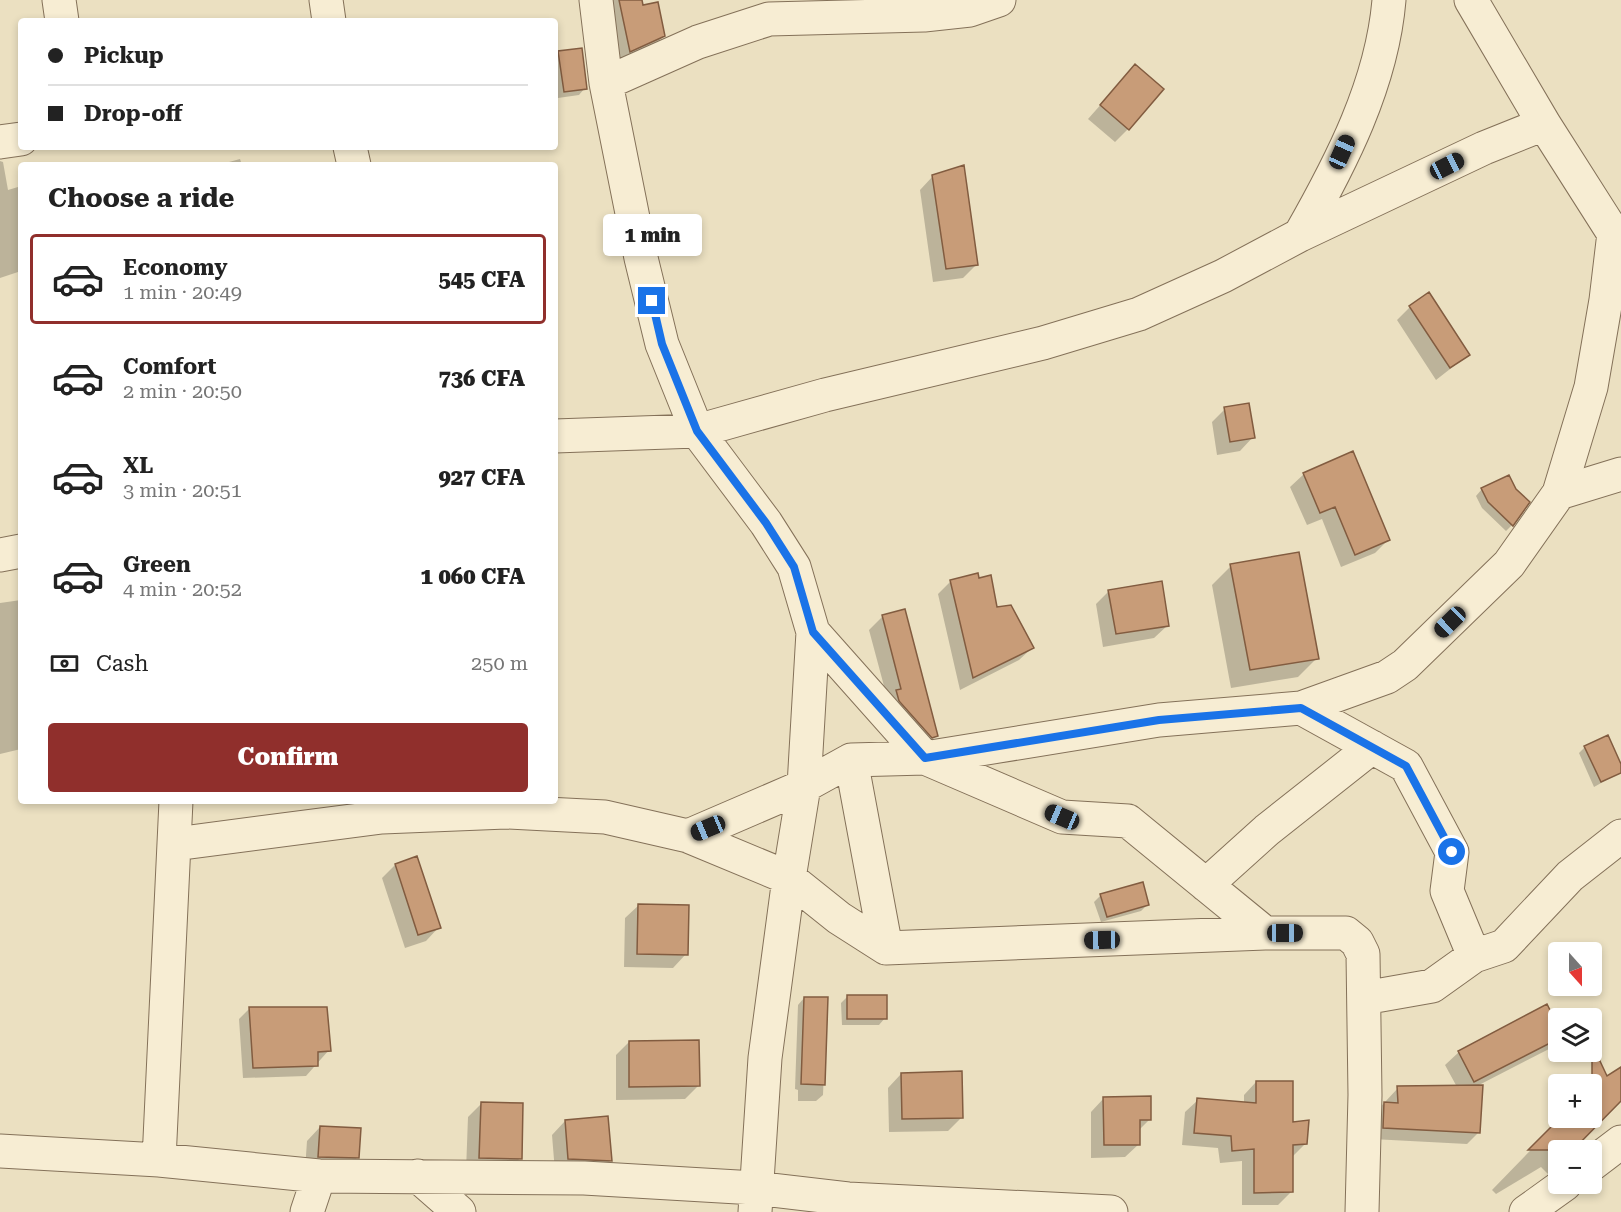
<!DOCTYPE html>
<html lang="en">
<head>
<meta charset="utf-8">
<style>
	body { margin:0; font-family:"Roboto Serif",serif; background:#f2f2f2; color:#222; height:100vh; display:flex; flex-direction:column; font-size:22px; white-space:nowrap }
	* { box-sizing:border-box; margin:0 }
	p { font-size:20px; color:#767676 }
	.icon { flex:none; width:33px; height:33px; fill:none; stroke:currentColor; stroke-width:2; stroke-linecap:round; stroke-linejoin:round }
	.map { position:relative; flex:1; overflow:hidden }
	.drawer { position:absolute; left:18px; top:162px; width:540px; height:642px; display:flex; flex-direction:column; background:#fff; border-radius:6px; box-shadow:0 3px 9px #0003 }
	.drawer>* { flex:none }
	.guide { position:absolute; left:18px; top:18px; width:540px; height:132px; border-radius:6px; box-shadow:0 3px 9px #0003; display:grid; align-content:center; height:132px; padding:0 30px; background:#fff }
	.needle { width:39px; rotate:159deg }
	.fabs { position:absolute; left:1548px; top:942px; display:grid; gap:12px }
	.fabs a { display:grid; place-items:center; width:54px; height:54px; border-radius:6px; background:#fff; box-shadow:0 3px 9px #0003; font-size:30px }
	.end { position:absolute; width:27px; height:27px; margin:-14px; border:8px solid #1a73e8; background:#fff; box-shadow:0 0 0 3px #fff }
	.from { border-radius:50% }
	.bubble { position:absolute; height:42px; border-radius:6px; background:#fff; box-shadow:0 3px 9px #0003; font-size:20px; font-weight:800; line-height:42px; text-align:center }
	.car { position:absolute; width:18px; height:36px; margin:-18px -9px; border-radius:8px; box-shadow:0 0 4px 2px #0007; background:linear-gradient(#222 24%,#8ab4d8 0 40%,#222 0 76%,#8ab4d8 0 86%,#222 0) }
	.guide b { display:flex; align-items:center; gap:21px; height:57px; font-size:22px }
	.guide b+b { border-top:2px solid #e0e0e0 }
	.guide i { width:15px; height:15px; background:#222 }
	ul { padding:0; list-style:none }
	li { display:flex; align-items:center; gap:18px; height:90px; margin:0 12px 9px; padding:0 18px; border:3px solid transparent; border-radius:6px }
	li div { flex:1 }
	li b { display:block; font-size:22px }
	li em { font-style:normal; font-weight:800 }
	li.on { border-color:#902f2c }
	li>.icon { width:54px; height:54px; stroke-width:1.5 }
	h2 { padding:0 30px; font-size:27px; line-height:72px }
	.pay { display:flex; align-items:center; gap:15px; height:66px; padding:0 30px; font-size:22px }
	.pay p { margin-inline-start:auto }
	.cta { display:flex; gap:12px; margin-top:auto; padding:12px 30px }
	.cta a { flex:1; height:69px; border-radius:6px; background:#902f2c; color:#fff; font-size:24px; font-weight:800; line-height:69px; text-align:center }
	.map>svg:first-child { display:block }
	.shadow { fill:#0003 }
	.building { fill:#c89c78; stroke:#825c40; stroke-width:1.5 }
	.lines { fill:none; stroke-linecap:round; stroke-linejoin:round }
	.street-casing { stroke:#847159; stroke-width:35 }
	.street { stroke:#f7edd3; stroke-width:33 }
	.route { stroke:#1a73e8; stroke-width:8 }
</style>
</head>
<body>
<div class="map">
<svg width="1621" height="1212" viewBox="0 0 1621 1212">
	<rect width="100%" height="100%" fill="#ebe0c1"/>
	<!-- shadow -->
	<path class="shadow" d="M 603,0 L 640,0 L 642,7 L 664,36 L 650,49 L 617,64 Z
		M 559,52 L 585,88 L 579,95 L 558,98 L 555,56 Z
		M 1135,66 L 1128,129 L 1115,142 L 1088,119 Z
		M 240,159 L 242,165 L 218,165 Z
		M 0,161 L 3,162 L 8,190 L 18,187 L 21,197 L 21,271 L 0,278 Z
		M 933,176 L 977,264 L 963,278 L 933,282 L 920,190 Z
		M 1410,307 L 1468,355 L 1436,380 L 1397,320 Z
		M 1225,409 L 1253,437 L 1240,451 L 1217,455 L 1212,422 Z
		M 1304,474 L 1388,540 L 1375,553 L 1341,567 L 1322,519 L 1307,525 L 1290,487 Z
		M 1482,489 L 1514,490 L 1512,525 L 1506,531 L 1482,508 L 1476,496 Z
		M 1231,566 L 1317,658 L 1298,677 L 1231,688 L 1212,585 Z
		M 978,579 L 996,609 L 1032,648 L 1019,660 L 960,690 L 938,594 L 951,581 Z
		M 1109,591 L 1168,625 L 1154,638 L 1103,647 L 1096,604 Z
		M 21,600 L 21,749 L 0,754 L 0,603 Z
		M 883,616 L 936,736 L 922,749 L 888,701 L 869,630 Z
		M 1585,747 L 1621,768 L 1621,772 L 1594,787 L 1579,753 Z
		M 395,865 L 439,927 L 426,941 L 405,948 L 382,878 Z
		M 1142,884 L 1147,905 L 1141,911 L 1101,922 L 1094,902 L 1100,896 Z
		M 639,905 L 686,954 L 673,968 L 624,967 L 625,918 Z
		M 848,996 L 885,1018 L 879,1025 L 842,1025 L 841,1003 Z
		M 804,998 L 827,998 L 823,1095 L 816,1101 L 798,1101 L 798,1090 L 795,1089 L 798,1005 Z
		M 1547,1006 L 1558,1029 L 1558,1040 L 1549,1049 L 1477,1086 L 1479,1132 L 1467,1144 L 1372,1139 L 1372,1116 L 1398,1088 L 1457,1087 L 1445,1065 L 1459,1052 Z
		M 250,1008 L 329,1050 L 306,1076 L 243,1078 L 239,1019 Z
		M 629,1042 L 698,1086 L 685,1099 L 616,1100 L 616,1055 Z
		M 1621,1069 L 1621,1102 L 1571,1150 L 1558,1150 L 1558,1164 L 1548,1174 L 1541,1167 L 1496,1194 L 1492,1190 L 1562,1118 L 1592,1118 L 1592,1086 L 1604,1073 L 1607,1078 Z
		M 901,1074 L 962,1117 L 948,1131 L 889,1132 L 888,1088 Z
		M 1256,1082 L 1306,1143 L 1293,1156 L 1291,1192 L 1278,1205 L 1242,1205 L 1242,1161 L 1220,1163 L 1218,1148 L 1182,1145 L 1185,1112 L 1198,1100 L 1244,1103 L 1244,1095 Z
		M 1104,1098 L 1150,1119 L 1139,1130 L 1139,1144 L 1125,1157 L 1091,1158 L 1091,1112 Z
		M 482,1103 L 520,1158 L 507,1172 L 466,1171 L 468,1117 Z
		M 565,1121 L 611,1160 L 597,1174 L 555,1172 L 552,1135 Z
		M 320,1127 L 358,1157 L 344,1170 L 305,1170 L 307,1141 Z"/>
	<!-- building -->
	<path class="building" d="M 619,0 L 642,0 L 643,5 L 658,2 L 665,36 L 630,52 Z
		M 582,48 L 587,89 L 564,92 L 558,51 Z
		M 1135,64 L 1164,89 L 1129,130 L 1100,105 Z
		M 964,165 L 978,265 L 946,269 L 932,175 Z
		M 1429,292 L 1470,355 L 1450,368 L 1409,306 Z
		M 1249,403 L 1255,438 L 1230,442 L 1224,407 Z
		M 1353,451 L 1390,540 L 1355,555 L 1335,507 L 1320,513 L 1303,473 Z
		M 1509,475 L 1516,489 L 1530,502 L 1513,526 L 1488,502 L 1481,488 Z
		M 1299,552 L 1319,659 L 1250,670 L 1230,564 Z
		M 978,573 L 979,578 L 991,575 L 997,607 L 1011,605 L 1034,648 L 973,678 L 950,580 Z
		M 1162,581 L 1169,626 L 1116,634 L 1108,590 Z
		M 905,609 L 938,736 L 932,738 L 899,701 L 896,690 L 901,689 L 882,615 Z
		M 1608,735 L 1621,764 L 1621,773 L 1601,782 L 1584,746 Z
		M 417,856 L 441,928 L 418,935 L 395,864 Z
		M 1143,882 L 1149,905 L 1107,917 L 1100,894 Z
		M 638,904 L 689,905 L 688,955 L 637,954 Z
		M 847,995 L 887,995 L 887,1019 L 847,1019 Z
		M 804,997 L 828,997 L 825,1085 L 801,1084 Z
		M 1547,1004 L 1558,1026 L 1558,1039 L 1474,1082 L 1458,1051 Z
		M 249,1007 L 327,1007 L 331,1051 L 318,1052 L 318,1066 L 253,1068 Z
		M 699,1040 L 700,1086 L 629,1087 L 629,1041 Z
		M 1592,1044 L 1607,1076 L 1621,1067 L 1621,1101 L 1573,1150 L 1528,1150 L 1560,1118 L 1592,1118 Z
		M 962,1071 L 963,1118 L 902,1119 L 901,1073 Z
		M 1256,1081 L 1293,1081 L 1293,1122 L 1309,1120 L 1307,1144 L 1293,1145 L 1293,1192 L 1254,1193 L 1254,1149 L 1232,1151 L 1231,1136 L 1194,1133 L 1197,1098 L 1256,1103 Z
		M 1483,1085 L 1480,1133 L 1383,1128 L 1384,1102 L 1398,1103 L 1397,1086 Z
		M 1151,1096 L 1151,1120 L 1140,1120 L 1140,1145 L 1104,1145 L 1103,1097 Z
		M 481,1102 L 523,1103 L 522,1159 L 479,1158 Z
		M 608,1116 L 612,1161 L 568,1159 L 565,1120 Z
		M 320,1126 L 361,1128 L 359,1158 L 318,1157 Z"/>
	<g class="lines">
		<!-- street casing -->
		<g class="street-casing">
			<path id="street" d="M 59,0 L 62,21
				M 326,0 L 329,21
				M 596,0 L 606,83 L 641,258 L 662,344 L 697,431 L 766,523 L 794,567 L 813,632 L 804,786 L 789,878 L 765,1058 L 755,1212
				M 1471,0 L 1544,124 L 1621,245
				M 606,83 L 698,42 L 769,19 L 924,15 L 970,10 L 999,0
				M 0,142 L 21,139
				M 350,147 L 354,165
				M 1300,235 C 1341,163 1382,84 1389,0
				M 555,436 L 697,431 L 825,395 L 1043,343 L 1139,314 L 1223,276 L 1300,235 L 1484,148 L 1544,124
				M 1559,493 L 1621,474
				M 0,555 L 21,551
				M 813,632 L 925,758 L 1062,817 L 1128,821 L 1265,933
				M 1301,708 L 1406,766 L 1452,852 L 1447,891 L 1474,956
				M 851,760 L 886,948
				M 688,836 L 804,786 L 851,760 L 925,758 L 1159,720 L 1301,708 L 1387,677 L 1405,665 L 1509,564 L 1559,493 L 1591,387 L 1606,300 L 1614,233
				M 175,844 L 382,817 L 506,812 L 605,817 L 688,836 L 789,878 L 839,918 L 886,948 L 1265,933 L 1346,933 L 1357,942 L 1363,954 L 1365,1095 L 1362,1212
				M 1206,885 L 1267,830 L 1372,747
				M 1364,998 L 1432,986 L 1474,956 L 1504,946 L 1570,876 L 1621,836
				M 0,1151 L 159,1160 L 319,1176 L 584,1178 L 755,1188 L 848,1199 L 1111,1212
				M 159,1160 L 176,801
				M 1592,1164 L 1621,1142
				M 418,1176 L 459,1212
				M 307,1212 L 319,1176
				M 1526,1212 L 1565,1184"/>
		</g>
		<!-- street -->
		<use href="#street" class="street"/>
	</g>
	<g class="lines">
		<!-- route -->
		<path class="route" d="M 652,301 L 662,344 L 697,431 L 766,523 L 794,567 L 813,632 L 925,758 L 1159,720 L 1301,708 L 1406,766 L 1452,852"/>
	</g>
</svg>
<div class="fabs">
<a><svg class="needle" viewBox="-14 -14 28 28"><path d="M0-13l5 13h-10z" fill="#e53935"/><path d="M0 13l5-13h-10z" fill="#767676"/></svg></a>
<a><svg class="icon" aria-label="layers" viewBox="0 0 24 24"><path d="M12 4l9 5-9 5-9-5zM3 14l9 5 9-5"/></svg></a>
<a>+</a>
<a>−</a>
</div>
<i class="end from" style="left:1452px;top:852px"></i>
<i class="end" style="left:652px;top:301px"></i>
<div class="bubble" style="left:603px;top:214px;width:99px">1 min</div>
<i class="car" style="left:1342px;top:152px;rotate:24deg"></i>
<i class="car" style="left:1447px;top:166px;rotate:63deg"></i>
<i class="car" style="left:1450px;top:622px;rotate:226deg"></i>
<i class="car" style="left:1062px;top:817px;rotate:293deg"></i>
<i class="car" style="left:708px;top:828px;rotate:247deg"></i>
<i class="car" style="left:1285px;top:933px;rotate:90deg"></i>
<i class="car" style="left:1102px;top:940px;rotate:269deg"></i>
<div class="guide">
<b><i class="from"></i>Pickup</b>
<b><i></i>Drop-off</b>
</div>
<section class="drawer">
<h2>Choose a ride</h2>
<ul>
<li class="on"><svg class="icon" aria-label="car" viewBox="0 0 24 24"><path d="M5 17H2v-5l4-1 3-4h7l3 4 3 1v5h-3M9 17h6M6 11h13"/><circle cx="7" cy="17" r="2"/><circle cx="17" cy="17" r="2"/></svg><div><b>Economy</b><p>1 min · 20:49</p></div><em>545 CFA</em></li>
<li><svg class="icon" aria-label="car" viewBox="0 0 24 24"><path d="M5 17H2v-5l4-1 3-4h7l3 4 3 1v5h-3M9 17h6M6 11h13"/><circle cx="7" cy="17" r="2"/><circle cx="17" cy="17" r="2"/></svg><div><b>Comfort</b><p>2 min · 20:50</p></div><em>736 CFA</em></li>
<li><svg class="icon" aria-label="car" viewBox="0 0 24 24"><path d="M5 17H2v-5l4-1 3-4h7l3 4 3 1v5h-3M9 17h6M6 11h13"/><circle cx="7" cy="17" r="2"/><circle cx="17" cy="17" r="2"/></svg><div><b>XL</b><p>3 min · 20:51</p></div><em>927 CFA</em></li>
<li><svg class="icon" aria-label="car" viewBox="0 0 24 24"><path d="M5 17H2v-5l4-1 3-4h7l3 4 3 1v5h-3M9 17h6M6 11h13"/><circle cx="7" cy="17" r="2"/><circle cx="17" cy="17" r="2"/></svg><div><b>Green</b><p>4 min · 20:52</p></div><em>1 060 CFA</em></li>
</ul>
<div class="pay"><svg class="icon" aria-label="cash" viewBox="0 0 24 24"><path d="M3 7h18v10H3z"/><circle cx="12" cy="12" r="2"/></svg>Cash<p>250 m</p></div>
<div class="cta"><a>Confirm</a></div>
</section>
</div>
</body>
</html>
